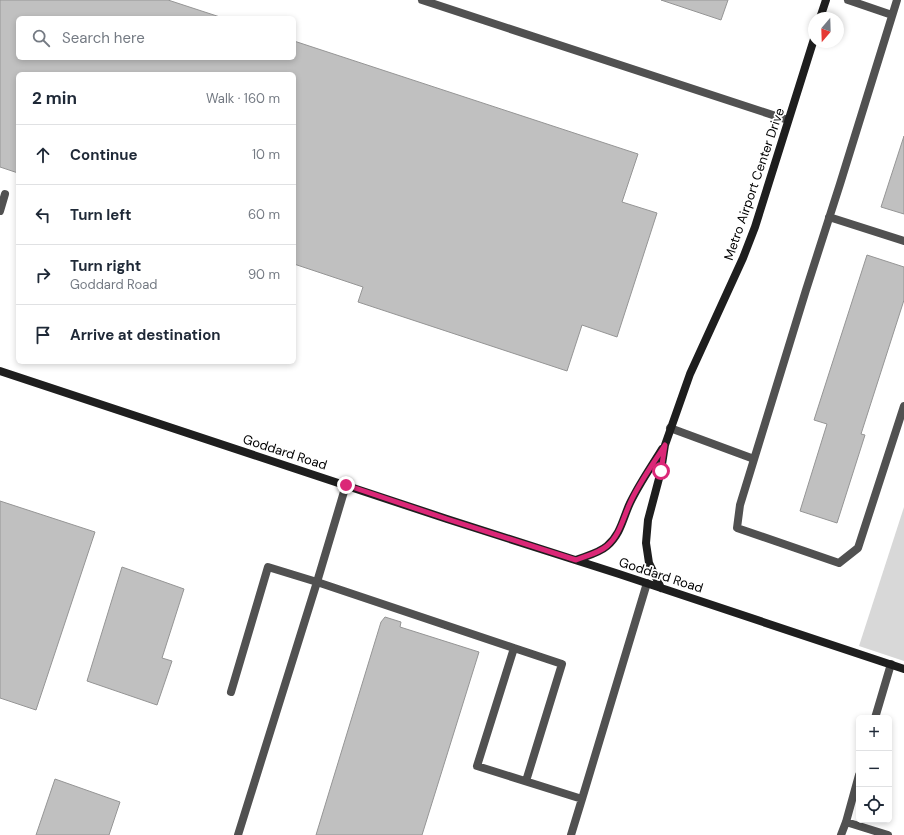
<!DOCTYPE html>
<meta charset="utf-8">
<style>
body{margin:0;font-family:"DM Sans",sans-serif;background:#f2f2f3;color:#1f2937}
.controls{position:absolute;right:12px;bottom:12px;display:grid;overflow:hidden;border-radius:6px;box-shadow:0 2px 6px #0003}
.controls button{width:36px;height:36px;display:grid;place-items:center;padding:0;border:0;border-bottom:1px solid #e0e1e3;background:#fff;color:#1f2937;font:20px sans-serif}
.compass{position:absolute;left:808px;top:12px;width:36px;height:36px;border-radius:50%;background:#fff;box-shadow:0 2px 6px #0003;rotate:199deg}
.stop{position:absolute;width:12px;height:12px;margin:-9px;border:3px solid #db2777;border-radius:50%;background:#fff}
.stop.end{background:#db2777;border-color:#fff;box-shadow:0 1px 4px #0008}
.list{margin:0;padding:0;list-style:none}
h2{display:flex;justify-content:space-between;align-items:center;height:52px;margin:0;padding:0 16px;font-size:17px}
h2 small{font-size:13px;font-weight:400;color:#747a83}
.list li{display:grid;grid-template-columns:26px 1fr auto;gap:12px;align-items:center;box-sizing:border-box;height:60px;padding:0 16px;border-top:1px solid #e0e1e3}
.list b{display:block;font-size:15px;white-space:nowrap}
.list p{margin:0;font-size:13px;white-space:nowrap;color:#747a83}
.list em{font-size:13px;font-style:normal;color:#747a83}
.icon{flex:none;width:22px;height:22px;fill:none;stroke:currentColor;stroke-width:2;stroke-linecap:round;stroke-linejoin:round}
.map{position:relative;flex:none;width:904px;height:835px;overflow:hidden}
.search{position:absolute;background:#fff;box-shadow:0 2px 6px #0003;left:16px;top:16px;width:280px;height:44px;display:flex;align-items:center;gap:10px;box-sizing:border-box;padding:0 14px;border-radius:6px;color:#747a83;font-size:15px}
.panel{position:absolute;background:#fff;box-shadow:0 2px 6px #0003;left:16px;top:72px;width:280px;height:292px;border-radius:6px}
.map>svg:first-child{display:block}
</style>
<div class="map">
<svg width="904" height="835" viewBox="0 0 904 835">
<rect width="100%" height="100%" fill="#fff"/>
<path fill="#d8d8d8" d="M904,507V661L859,646Z"/>
<path fill="#c0c0c0" stroke="#959595" d="M0,0H168L223,18H18V58H294V41L638,154L622,202L657,213L617,337L582,325L567,371L358,302L363,287L294,264V74H18V173L0,167Z
M661,0H728L721,20Z
M904,136V214L881,207Z
M867,255L904,267V300L861,434L865,435L837,523L800,511L827,424L814,420Z
M0,501L95,532L36,710L0,698Z
M122,567L184,589L162,658L172,661L157,705L87,681Z
M385,617L401,622L400,627L479,652L422,835H316L381,622Z
M55,779L120,802L109,835H36Z"/>
<g fill="none" stroke-linecap="round" stroke-linejoin="round">
<path stroke="#515151" stroke-width="8" d="M422,0L788,120
M848,0L892,15
M897,0L840,184L806,290L740,505L737,528L839,563L858,548L904,406
M0,211L5,194
M829,217L904,241
M670,428L754,459
M346,485L317,582L514,648L477,766L582,799L647,583
M514,648L562,664L526,781
M231,692L268,567L317,582L238,835
M875,718L891,664
M846,822L888,835
M571,835L582,799
M841,835L846,822L859,775"/>
<path stroke="#1e1e1e" stroke-width="8" d="M820,18L826,0
M0,371L447,519L619,574L904,669
M576,560C586,556 599,553 607,546C621,534 623,518 630,503C639,484 651,467 662,449
M661,588L649,563L646,543L648,520L661,471L665,445L690,374L743,258L755,227L814,39"/>
</g>
<g fill="none" stroke-linecap="round" stroke-linejoin="round">
<path stroke="#db2777" stroke-width="5" d="M346,485L447,519L576,560C586,556 599,553 607,546C620,535 623,518 630,503C639,483 653,464 665,445L661,471"/>
</g>
<g text-anchor="middle" dominant-baseline="central" stroke-width="3.5" stroke-linejoin="round" paint-order="stroke">
<g font-size="13" fill="#000" stroke="#fff">
<text transform="translate(754 184) rotate(-71)">Metro Airport Center Drive</text>
<text transform="translate(285 452) rotate(18)">Goddard Road</text>
<text transform="translate(661 575) rotate(18)">Goddard Road</text>
</g>
</g>
</svg>
<div class="controls">
<button>+</button>
<button>−</button>
<button><svg class="icon" aria-label="locate" viewBox="0 0 24 24"><circle cx="12" cy="12" r="6"/><path d="M12 2v4M12 18v4M2 12h4M18 12h4"/></svg></button>
</div>
<svg class="compass" viewBox="-18 -18 36 36"><path d="M0-13l5 13h-10z" fill="#e53935"/><path d="M0 13l5-13h-10z" fill="#747a83"/></svg>
<div class="stop" style="left:661px;top:471px"></div>
<div class="stop end" style="left:346px;top:485px"></div>
<div class="search"><svg class="icon" aria-label="search" viewBox="0 0 24 24"><circle cx="10" cy="10" r="6"/><path d="M15 15l6 6"/></svg>Search here</div>
<section class="panel">
<h2>2 min<small>Walk · 160 m</small></h2>
<ul class="list">
<li><svg class="icon" aria-label="ahead" viewBox="0 0 24 24"><path d="M12 20V5M6 11l6-6 6 6"/></svg><div><b>Continue</b></div><em>10 m</em></li>
<li><svg class="icon" aria-label="left" viewBox="0 0 24 24"><path d="M17 20v-9H6M10 6l-5 5 5 5"/></svg><div><b>Turn left</b></div><em>60 m</em></li>
<li><svg class="icon" aria-label="right" viewBox="0 0 24 24"><path d="M7 20v-9h11M14 6l5 5-5 5"/></svg><div><b>Turn right</b><p>Goddard Road</p></div><em>90 m</em></li>
<li><svg class="icon" aria-label="arrive" viewBox="0 0 24 24"><path d="M6 21V4h12l-3 4 3 4H6"/></svg><div><b>Arrive at destination</b></div></li>
</ul>
</section>
</div>
